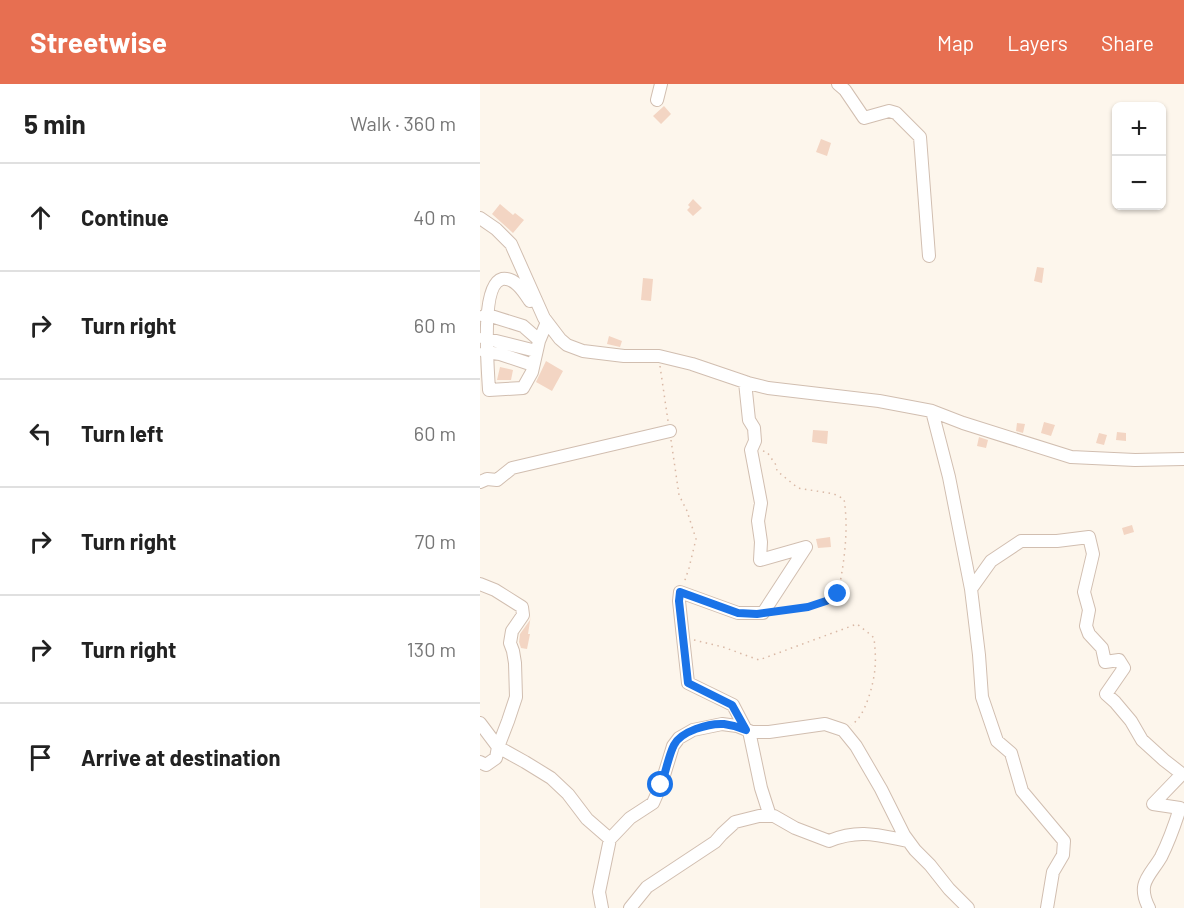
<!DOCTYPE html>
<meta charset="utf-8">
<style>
body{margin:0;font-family:Barlow,sans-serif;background:#f2f2f2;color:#222}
.controls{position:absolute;right:18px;top:18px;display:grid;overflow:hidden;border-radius:9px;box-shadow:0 2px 4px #0004}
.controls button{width:54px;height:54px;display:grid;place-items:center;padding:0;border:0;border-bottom:2px solid #e0e0e0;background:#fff;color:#222;font:30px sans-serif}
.stop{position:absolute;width:18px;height:18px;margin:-14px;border:4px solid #1a73e8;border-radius:50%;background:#fff}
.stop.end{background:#1a73e8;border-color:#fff;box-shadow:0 2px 6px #0008}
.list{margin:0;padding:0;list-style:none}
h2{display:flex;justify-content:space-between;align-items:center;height:78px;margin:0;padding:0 24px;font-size:26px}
h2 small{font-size:20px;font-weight:400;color:#767676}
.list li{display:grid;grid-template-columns:39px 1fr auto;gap:18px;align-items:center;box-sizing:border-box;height:108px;padding:0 24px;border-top:2px solid #e0e0e0}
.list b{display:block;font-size:22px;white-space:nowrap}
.list em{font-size:20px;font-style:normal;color:#767676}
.icon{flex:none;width:33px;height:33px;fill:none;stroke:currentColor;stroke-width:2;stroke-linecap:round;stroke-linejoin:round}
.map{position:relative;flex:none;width:704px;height:824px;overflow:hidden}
header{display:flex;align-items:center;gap:36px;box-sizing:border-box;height:84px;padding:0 30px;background:#e76f51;color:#fff}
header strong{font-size:28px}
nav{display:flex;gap:33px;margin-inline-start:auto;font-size:21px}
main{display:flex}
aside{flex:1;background:#fff}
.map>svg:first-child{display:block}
</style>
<header>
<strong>Streetwise</strong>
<nav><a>Map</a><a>Layers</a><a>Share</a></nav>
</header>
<main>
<aside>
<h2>5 min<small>Walk · 360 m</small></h2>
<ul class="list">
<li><svg class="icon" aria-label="ahead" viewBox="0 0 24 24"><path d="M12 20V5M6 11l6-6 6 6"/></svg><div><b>Continue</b></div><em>40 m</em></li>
<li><svg class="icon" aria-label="right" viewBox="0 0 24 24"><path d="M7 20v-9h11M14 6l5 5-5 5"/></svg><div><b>Turn right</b></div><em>60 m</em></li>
<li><svg class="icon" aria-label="left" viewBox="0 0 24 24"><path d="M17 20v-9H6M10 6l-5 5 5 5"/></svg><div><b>Turn left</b></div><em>60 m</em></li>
<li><svg class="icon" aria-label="right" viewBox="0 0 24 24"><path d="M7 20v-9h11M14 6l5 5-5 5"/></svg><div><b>Turn right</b></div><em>70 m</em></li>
<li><svg class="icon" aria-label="right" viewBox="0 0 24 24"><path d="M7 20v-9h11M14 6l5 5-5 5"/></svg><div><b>Turn right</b></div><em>130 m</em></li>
<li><svg class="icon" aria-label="arrive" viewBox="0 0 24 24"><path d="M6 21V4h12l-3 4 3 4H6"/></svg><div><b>Arrive at destination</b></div></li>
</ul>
</aside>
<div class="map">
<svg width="704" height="824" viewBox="0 0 704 824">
<rect width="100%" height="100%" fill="#fdf6ec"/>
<path fill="#f3d5c3" d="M184,22L191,30L181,40L173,32Z
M341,55L351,59L347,72L336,68Z
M213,115L222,124L213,132L207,126L210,123L208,121Z
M20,120L33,131L35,129L44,136L33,149L12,130Z
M557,183L564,184L562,199L554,197Z
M163,194L173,195L171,217L161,216Z
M129,252L142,257L140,263L127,260Z
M66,277L83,287L72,307L56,298Z
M20,283L33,286L31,296H17Z
M564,338L575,341L571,352L561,349Z
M537,339L545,340L543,349L536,347Z
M333,346L348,347L347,360L332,358Z
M637,348L646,349V357L636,356Z
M619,349L627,351L624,361L616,359Z
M499,353L508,356L506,364L497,362Z
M652,441L654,448L644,451L642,444Z
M350,453L351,463L338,464L336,455Z
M51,531L48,550H50L47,565L41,564L39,558L40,550L50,536Z"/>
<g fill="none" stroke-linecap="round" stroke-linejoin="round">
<defs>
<path id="minor" d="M358,0L365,6L384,34L409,27L416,29L440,53L449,172
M177,16L181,0
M0,134L16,145L31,160L64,234L80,255L87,261L103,267L144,272H179L212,280L268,299L288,304L399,317L452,327L483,339L591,373L655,376L704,375
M50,217C44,208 35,193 22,195C0,201 8,285 9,306L43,304L52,288L59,257L67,238
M4,232H11L43,242L59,256
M4,254L56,267
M5,268L20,270L53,281
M265,298L269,336L274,344L275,357L271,366L281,419L278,437L281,458L280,476L326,463L283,529H258L200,508L199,517L208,599L253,621L266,646
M452,327L469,393L491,505L511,477L541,457H577L609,453L613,470L604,508L609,526L606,542L609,550L622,564L625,578L639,576L644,584L626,610L635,618L651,637L662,656L684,676L702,690L673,720L700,724C695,740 689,757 681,773C670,792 656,799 669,824
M0,398L7,395L17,396L32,384L190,347
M0,500L15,506L42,523L43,531L32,547L30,559L33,567L35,579L36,613L28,637L18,663L45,678L71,694L88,710L107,735L130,755L119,808L122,824
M491,505L499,571L502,613L517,657L531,669L542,707L584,757L583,771L573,788L567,824
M0,639L18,663L16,674L6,681L0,678
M269,647L281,704L290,732
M130,755L150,734L173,719L181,701L193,662L199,654L213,646L242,640L257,642L272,648H289L345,640L363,646L376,662L401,705L424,751L435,766L450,781L469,805L488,824
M150,824L167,803L235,758L242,750L255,738L279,732H294L315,744L349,757C379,745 397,751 428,757"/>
</defs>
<use href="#minor" stroke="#d1beb0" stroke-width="14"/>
<path stroke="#d9b8a5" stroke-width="1.5" stroke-dasharray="1.5 4.5" stroke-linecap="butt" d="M180,282L188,337
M191,356L199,411L207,427L216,455L209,484L204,499
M283,367L287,368L296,381L297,387L318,404L354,410L364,415C369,446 364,479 358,510C338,522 318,524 296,527
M214,556L243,563L279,576L377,540L391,551L394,554C395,564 396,574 395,584C394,599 385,634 371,641"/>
<use href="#minor" stroke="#fff" stroke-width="12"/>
</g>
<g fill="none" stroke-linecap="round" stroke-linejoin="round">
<path stroke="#1a73e8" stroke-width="8" d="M181,701C186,688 188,673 194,661C201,647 229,639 244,640C252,641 259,643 266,646L252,621L208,599L199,517L200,508L258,529L277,530L328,523L346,517L358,510"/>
</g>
</svg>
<div class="controls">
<button>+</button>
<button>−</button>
</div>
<div class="stop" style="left:181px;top:701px"></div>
<div class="stop end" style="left:358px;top:510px"></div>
</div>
</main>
